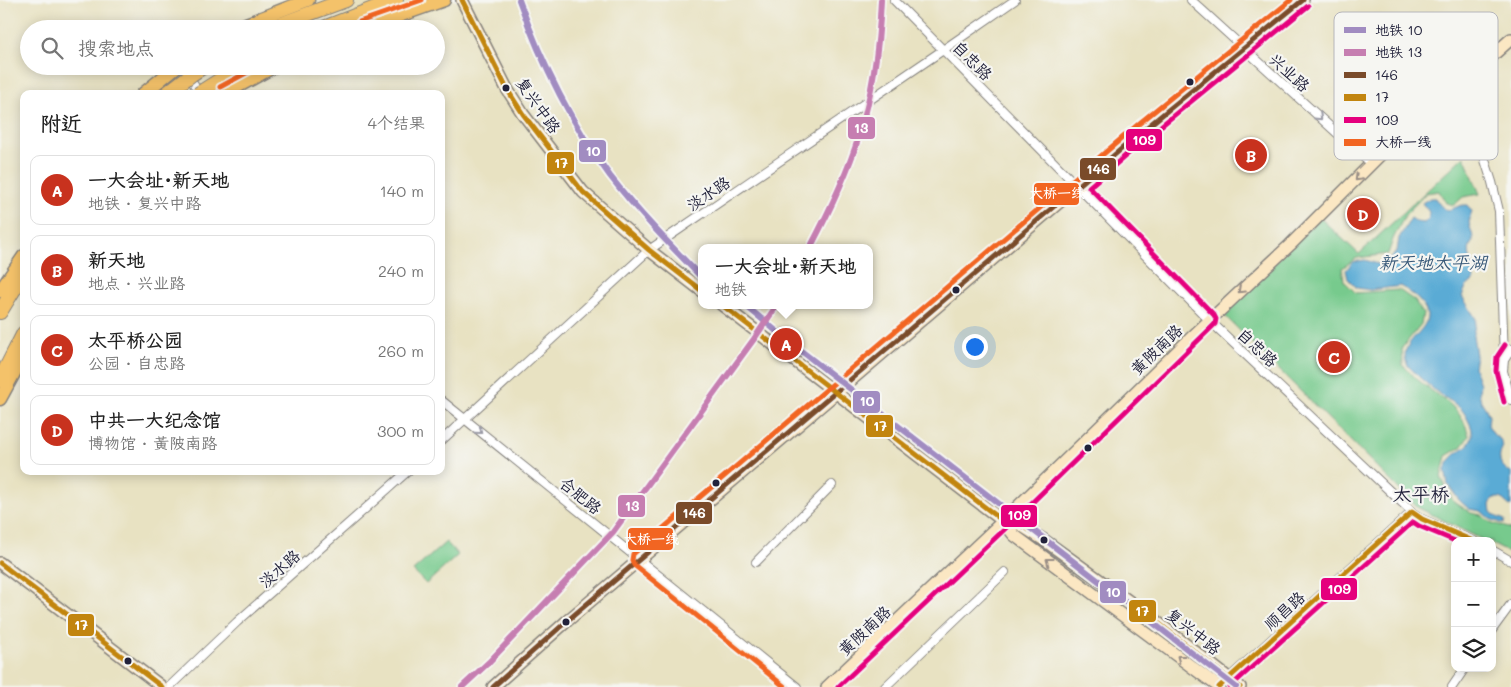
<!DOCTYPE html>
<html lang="zh">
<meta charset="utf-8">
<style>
body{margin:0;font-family:Mali,"LXGW WenKai TC",sans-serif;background:#f2f2f2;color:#222}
.controls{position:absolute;right:15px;bottom:15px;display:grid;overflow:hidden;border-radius:10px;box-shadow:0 2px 12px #0003}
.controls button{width:45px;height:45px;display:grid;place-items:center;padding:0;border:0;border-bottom:1px solid #e0e0e0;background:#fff;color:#222;font:25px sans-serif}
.you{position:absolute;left:974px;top:346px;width:18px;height:18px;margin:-12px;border:4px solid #fff;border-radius:50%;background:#1a73e8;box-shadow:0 0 0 8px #1a73e833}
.badge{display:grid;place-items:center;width:32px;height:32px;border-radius:50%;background:#c8321e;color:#fff;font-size:16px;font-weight:700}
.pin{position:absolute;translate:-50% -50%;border:2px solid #fff;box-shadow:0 1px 5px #0006}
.popup{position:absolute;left:698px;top:244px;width:175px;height:65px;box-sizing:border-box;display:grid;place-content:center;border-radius:10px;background:#fff;filter:drop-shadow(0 1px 4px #0005);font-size:16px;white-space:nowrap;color:#767676}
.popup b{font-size:19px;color:#222}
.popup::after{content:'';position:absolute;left:50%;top:100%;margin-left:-10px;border:10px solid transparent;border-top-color:#fff}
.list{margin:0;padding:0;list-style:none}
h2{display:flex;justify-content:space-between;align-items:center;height:65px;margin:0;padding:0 20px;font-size:21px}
h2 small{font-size:16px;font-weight:400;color:#767676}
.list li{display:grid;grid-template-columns:32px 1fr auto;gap:15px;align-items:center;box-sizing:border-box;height:70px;margin:0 10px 10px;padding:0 10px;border:1px solid #e0e0e0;border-radius:10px}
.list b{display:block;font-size:19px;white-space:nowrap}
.list p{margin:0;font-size:16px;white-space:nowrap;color:#767676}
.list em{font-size:16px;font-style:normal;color:#767676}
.icon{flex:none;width:28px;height:28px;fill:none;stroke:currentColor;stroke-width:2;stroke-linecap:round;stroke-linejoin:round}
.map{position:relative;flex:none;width:1511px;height:687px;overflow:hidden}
.search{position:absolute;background:#fff;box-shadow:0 2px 12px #0003;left:20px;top:20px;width:425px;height:55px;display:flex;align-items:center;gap:12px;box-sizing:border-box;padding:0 18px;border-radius:28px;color:#767676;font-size:19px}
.panel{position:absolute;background:#fff;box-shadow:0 2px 12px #0003;left:20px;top:90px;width:425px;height:385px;border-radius:10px}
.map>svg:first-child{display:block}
</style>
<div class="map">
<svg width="1511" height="687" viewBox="0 0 1511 687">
<rect width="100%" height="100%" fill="#f6f6f2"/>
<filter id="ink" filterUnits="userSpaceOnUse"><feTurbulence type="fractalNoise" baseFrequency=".02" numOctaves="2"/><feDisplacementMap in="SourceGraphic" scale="10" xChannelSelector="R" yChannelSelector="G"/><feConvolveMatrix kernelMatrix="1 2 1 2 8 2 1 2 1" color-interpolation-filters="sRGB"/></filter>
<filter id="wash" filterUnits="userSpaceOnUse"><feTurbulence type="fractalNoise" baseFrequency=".0096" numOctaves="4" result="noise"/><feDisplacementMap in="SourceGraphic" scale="20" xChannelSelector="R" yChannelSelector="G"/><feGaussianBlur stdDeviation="1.12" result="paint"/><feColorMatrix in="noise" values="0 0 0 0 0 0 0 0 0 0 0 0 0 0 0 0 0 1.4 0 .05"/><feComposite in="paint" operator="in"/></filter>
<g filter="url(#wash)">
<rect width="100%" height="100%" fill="#e8e2c2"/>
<path fill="#77ca8d" stroke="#4c7664" d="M1464,156L1480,194L1463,197L1454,205L1446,203L1439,191L1426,193L1405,215L1393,239L1388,254L1357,258L1342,268L1344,281L1356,293L1399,290L1415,301L1423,314L1421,324L1402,348L1403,365C1409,371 1416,379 1423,384C1445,402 1461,406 1469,436L1461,447L1446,456L1441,477L1453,501L1471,513L1481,515L1490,522L1511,529V554L1492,544V541H1485L1417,507L1222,313L1320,218L1359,254Z
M446,542L458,555L426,584L413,571Z"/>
<path fill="#5aabd5" stroke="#3e6688" d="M1430,198H1435C1449,220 1452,204 1467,205L1472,211C1465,228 1473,226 1473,241C1466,250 1470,256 1473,266C1473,270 1473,275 1474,280L1466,287L1462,296L1476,319L1473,335L1476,355L1474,368L1480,384L1479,392L1481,401L1486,409L1489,416L1488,425L1494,435L1500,439L1503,446C1497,460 1499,464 1511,473V507L1501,498H1493L1490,505L1491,512L1497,517L1505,520L1504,524L1490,519L1481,511L1469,509L1459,500L1448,485L1445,470C1447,466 1449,460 1453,457C1461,448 1474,446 1472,431C1472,428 1470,424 1468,420C1462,406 1453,403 1441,395C1433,389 1425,382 1417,375C1414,371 1409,368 1407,364C1393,332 1463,327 1401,286L1370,290L1357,288L1348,279L1346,270L1353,262L1365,260L1378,264L1389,260L1397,251L1399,238L1411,218L1417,222L1424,223L1429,218V212L1422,203Z"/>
</g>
<g filter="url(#ink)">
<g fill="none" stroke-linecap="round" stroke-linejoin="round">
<defs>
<path id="street" d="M894,0L1209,320L1412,512L1422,519L1474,541
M1191,0L1371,164
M183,66L200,94
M1444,96L1470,133L1484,157L1492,182L1499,211L1504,360L1503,371L1511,400
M1504,360L1511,349
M441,400L797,687
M441,441L649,250L943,50L1015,0
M1492,550L1511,561
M756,562L832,485
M1492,630L1511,604
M169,687L237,622L408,471
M885,687L1005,572
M1219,687L1412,512
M1452,687L1465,668"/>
<path id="secondary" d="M462,0L507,89L523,114L583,192L649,250L702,291
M722,305L1003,521L1014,535L1219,687
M1003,521L1019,524L1044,540L1152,618L1240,687
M0,563L162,687
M493,687L567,621L836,393L1146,128L1303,0
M827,687L1003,521L1194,335L1290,245L1411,124L1464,81L1511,39"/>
<path id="primary" d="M238,29L246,24L308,0
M362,29L444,0
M143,94L177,66
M224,94L275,66
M0,291L24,256
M0,399L24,355"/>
<path id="highway" d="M268,29L346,0
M321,29L396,0
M0,312L24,273
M0,380L24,333"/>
</defs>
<use href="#street" stroke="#85827e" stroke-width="10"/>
<use href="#secondary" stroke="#85827e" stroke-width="14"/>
<use href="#primary" stroke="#85827e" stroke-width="15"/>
<use href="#highway" stroke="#85827e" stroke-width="16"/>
<use href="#street" stroke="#fff" stroke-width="8"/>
<use href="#secondary" stroke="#fbe7c3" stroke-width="11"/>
<use href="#primary" stroke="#f4c26a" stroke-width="12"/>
<use href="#highway" stroke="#f4c26a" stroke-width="14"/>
<defs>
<path id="highway-bridge" d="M166,94L192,74L204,66
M198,94L242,66"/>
</defs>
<use href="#highway-bridge" stroke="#85827e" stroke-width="16" stroke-linecap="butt"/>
<use href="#highway-bridge" stroke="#f4c26a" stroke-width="14"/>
<defs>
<path id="bus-1" d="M493,687L567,621L1146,128L1303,0"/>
<path id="bus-2" d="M462,0L507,89L523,114L583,192L649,250L702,291
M722,305L1003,521L1019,524L1044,540L1152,618L1240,687
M0,563L162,687
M1219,687L1412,512L1422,519L1473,541"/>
<path id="bus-3" d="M1504,402L1496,371L1497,357L1505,345
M838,687L1008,526L1215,324L1216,319L1214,315L1089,187L1151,134L1308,6
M1230,687L1413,522L1419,526L1455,541"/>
<path id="bus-4" d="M359,22L422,0
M220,87L259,66
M785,687L634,565L632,560L633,554L1141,122L1291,0"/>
</defs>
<use href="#bus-1" stroke="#f6f6f2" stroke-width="9"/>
<use href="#bus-2" stroke="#f6f6f2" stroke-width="9"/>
<use href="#bus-3" stroke="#f6f6f2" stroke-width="9"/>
<use href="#bus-4" stroke="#f6f6f2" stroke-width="9"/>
<use href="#bus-1" stroke="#7a4b2a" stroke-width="5"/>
<use href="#bus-2" stroke="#c2850f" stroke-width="5"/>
<use href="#bus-3" stroke="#e5007d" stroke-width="5"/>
<use href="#bus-4" stroke="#f26522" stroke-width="5"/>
<defs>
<path id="metro-1" d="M519,0C541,62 571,123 610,176C638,212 670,245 702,278
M745,305L787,340L1236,687"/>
<path id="metro-2" d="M810,248C829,212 847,175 859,136C873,92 879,46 881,0
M462,687L489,662L613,532L754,339L777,305"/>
</defs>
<use href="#metro-1" stroke="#f6f6f2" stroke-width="10"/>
<use href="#metro-2" stroke="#f6f6f2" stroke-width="10"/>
<use href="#metro-1" stroke="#a18cc1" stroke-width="6"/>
<use href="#metro-2" stroke="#c67eb1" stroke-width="6"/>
</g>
<defs><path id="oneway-chevron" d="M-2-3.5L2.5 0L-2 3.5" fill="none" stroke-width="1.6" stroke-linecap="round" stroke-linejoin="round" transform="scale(1.25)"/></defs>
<g stroke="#9c9ca7">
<use href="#oneway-chevron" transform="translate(1319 117) rotate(43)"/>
<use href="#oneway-chevron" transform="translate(479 431) rotate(39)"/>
</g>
<g stroke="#998e86">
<use href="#oneway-chevron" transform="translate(1358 178) rotate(135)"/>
<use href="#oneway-chevron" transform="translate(1241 290) rotate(137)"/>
<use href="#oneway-chevron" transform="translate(1049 561) rotate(-143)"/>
<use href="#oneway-chevron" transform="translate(1180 658) rotate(-143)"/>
</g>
</g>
<g fill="#22223b" stroke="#f6f6f2" stroke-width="2">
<circle cx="1190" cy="82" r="4.5"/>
<circle cx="506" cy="88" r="4.5"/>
<circle cx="956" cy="290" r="4.5"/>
<circle cx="1088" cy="448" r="4.5"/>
<circle cx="716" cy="483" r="4.5"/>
<circle cx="1044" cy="540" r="4.5"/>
<circle cx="566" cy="622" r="4.5"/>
<circle cx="128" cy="661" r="4.5"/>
</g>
<g text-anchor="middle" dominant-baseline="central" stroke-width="4.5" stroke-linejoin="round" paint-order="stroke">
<g font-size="16" fill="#22223b" stroke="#f6f6f2">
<text transform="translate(973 60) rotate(45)">自忠路</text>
<text transform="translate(1290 72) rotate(42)">兴业路</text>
<text transform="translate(539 105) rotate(55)">复兴中路</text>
<text transform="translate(708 193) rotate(-34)">淡水路</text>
<text transform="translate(1258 347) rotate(43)">自忠路</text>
<text transform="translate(1156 349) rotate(-44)">黄陂南路</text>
<text transform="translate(581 495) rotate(39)">合肥路</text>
<text transform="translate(279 568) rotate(-41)">淡水路</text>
<text transform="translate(1284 610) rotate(-42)">顺昌路</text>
<text transform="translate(864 630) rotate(-43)">黄陂南路</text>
<text transform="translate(1194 631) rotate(38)">复兴中路</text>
</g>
<g font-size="18" font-style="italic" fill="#385979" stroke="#f6f6f2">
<text x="1433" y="262">新天地太平湖</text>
</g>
<g font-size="19" fill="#22223b" stroke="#f6f6f2">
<text x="1421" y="493">太平桥</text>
</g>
</g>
<rect x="1334" y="12" width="164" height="148" rx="8" fill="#f6f6f2" stroke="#b6b6bb" stroke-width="1"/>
<rect x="1344" y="27" width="22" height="6" fill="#a18cc1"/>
<rect x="1344" y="49" width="22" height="7" fill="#c67eb1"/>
<rect x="1344" y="72" width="22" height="6" fill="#7a4b2a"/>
<rect x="1344" y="94" width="22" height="7" fill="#c2850f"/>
<rect x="1344" y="117" width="22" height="6" fill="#e5007d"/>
<rect x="1344" y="139" width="22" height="7" fill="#f26522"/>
<g font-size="14" fill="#22223b">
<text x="1375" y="35">地铁 10</text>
<text x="1375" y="57">地铁 13</text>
<text x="1375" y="80">146</text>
<text x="1375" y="102">17</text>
<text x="1375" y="125">109</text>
<text x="1375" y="147">大桥一线</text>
</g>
<g stroke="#f6f6f2" stroke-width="2">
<rect x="847" y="116" width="29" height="24" rx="5" fill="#c67eb1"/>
<rect x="1125" y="128" width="38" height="24" rx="5" fill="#e5007d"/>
<rect x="578" y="139" width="29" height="24" rx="5" fill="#a18cc1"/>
<rect x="546" y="151" width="29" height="24" rx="5" fill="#c2850f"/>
<rect x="1079" y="157" width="38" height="24" rx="5" fill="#7a4b2a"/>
<rect x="1033" y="182" width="47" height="24" rx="5" fill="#f26522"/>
<rect x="852" y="390" width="29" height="24" rx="5" fill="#a18cc1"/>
<rect x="865" y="414" width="29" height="24" rx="5" fill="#c2850f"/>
<rect x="617" y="494" width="29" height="24" rx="5" fill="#c67eb1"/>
<rect x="675" y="501" width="38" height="24" rx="5" fill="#7a4b2a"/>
<rect x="1000" y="504" width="38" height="24" rx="5" fill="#e5007d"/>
<rect x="627" y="527" width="47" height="24" rx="5" fill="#f26522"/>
<rect x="1320" y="577" width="38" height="24" rx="5" fill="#e5007d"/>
<rect x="1099" y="580" width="28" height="24" rx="5" fill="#a18cc1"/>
<rect x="1128" y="599" width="29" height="24" rx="5" fill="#c2850f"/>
<rect x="67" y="613" width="28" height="24" rx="5" fill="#c2850f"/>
</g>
<g font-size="14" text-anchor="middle" font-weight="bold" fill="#fff">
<text x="861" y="133">13</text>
<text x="1144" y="145">109</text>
<text x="593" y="156">10</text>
<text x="561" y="168">17</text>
<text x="1098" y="174">146</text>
<text x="1057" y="198">大桥一线</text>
<text x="867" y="406">10</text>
<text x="880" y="431">17</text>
<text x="632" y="511">13</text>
<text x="694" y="518">146</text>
<text x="1019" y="520">109</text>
<text x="651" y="544">大桥一线</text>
<text x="1339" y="594">109</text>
<text x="1113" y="597">10</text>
<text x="1142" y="616">17</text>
<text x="81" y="630">17</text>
</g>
</svg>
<div class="controls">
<button>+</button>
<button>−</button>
<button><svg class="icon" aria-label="layers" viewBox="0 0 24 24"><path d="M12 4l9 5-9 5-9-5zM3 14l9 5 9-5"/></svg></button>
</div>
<div class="you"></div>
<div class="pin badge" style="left:786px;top:344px">A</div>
<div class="popup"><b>一大会址·新天地</b>地铁</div>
<div class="pin badge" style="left:1251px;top:155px">B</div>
<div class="pin badge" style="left:1334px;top:357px">C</div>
<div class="pin badge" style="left:1363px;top:214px">D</div>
<div class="search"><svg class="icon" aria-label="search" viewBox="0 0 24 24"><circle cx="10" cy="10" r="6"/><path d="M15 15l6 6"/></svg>搜索地点</div>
<section class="panel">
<h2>附近<small>4个结果</small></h2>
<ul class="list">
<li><span class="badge">A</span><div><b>一大会址·新天地</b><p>地铁 · 复兴中路</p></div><em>140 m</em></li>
<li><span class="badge">B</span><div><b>新天地</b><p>地点 · 兴业路</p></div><em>240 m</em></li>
<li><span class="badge">C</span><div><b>太平桥公园</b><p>公园 · 自忠路</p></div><em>260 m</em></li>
<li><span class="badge">D</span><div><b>中共一大纪念馆</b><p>博物馆 · 黄陂南路</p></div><em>300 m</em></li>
</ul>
</section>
</div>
